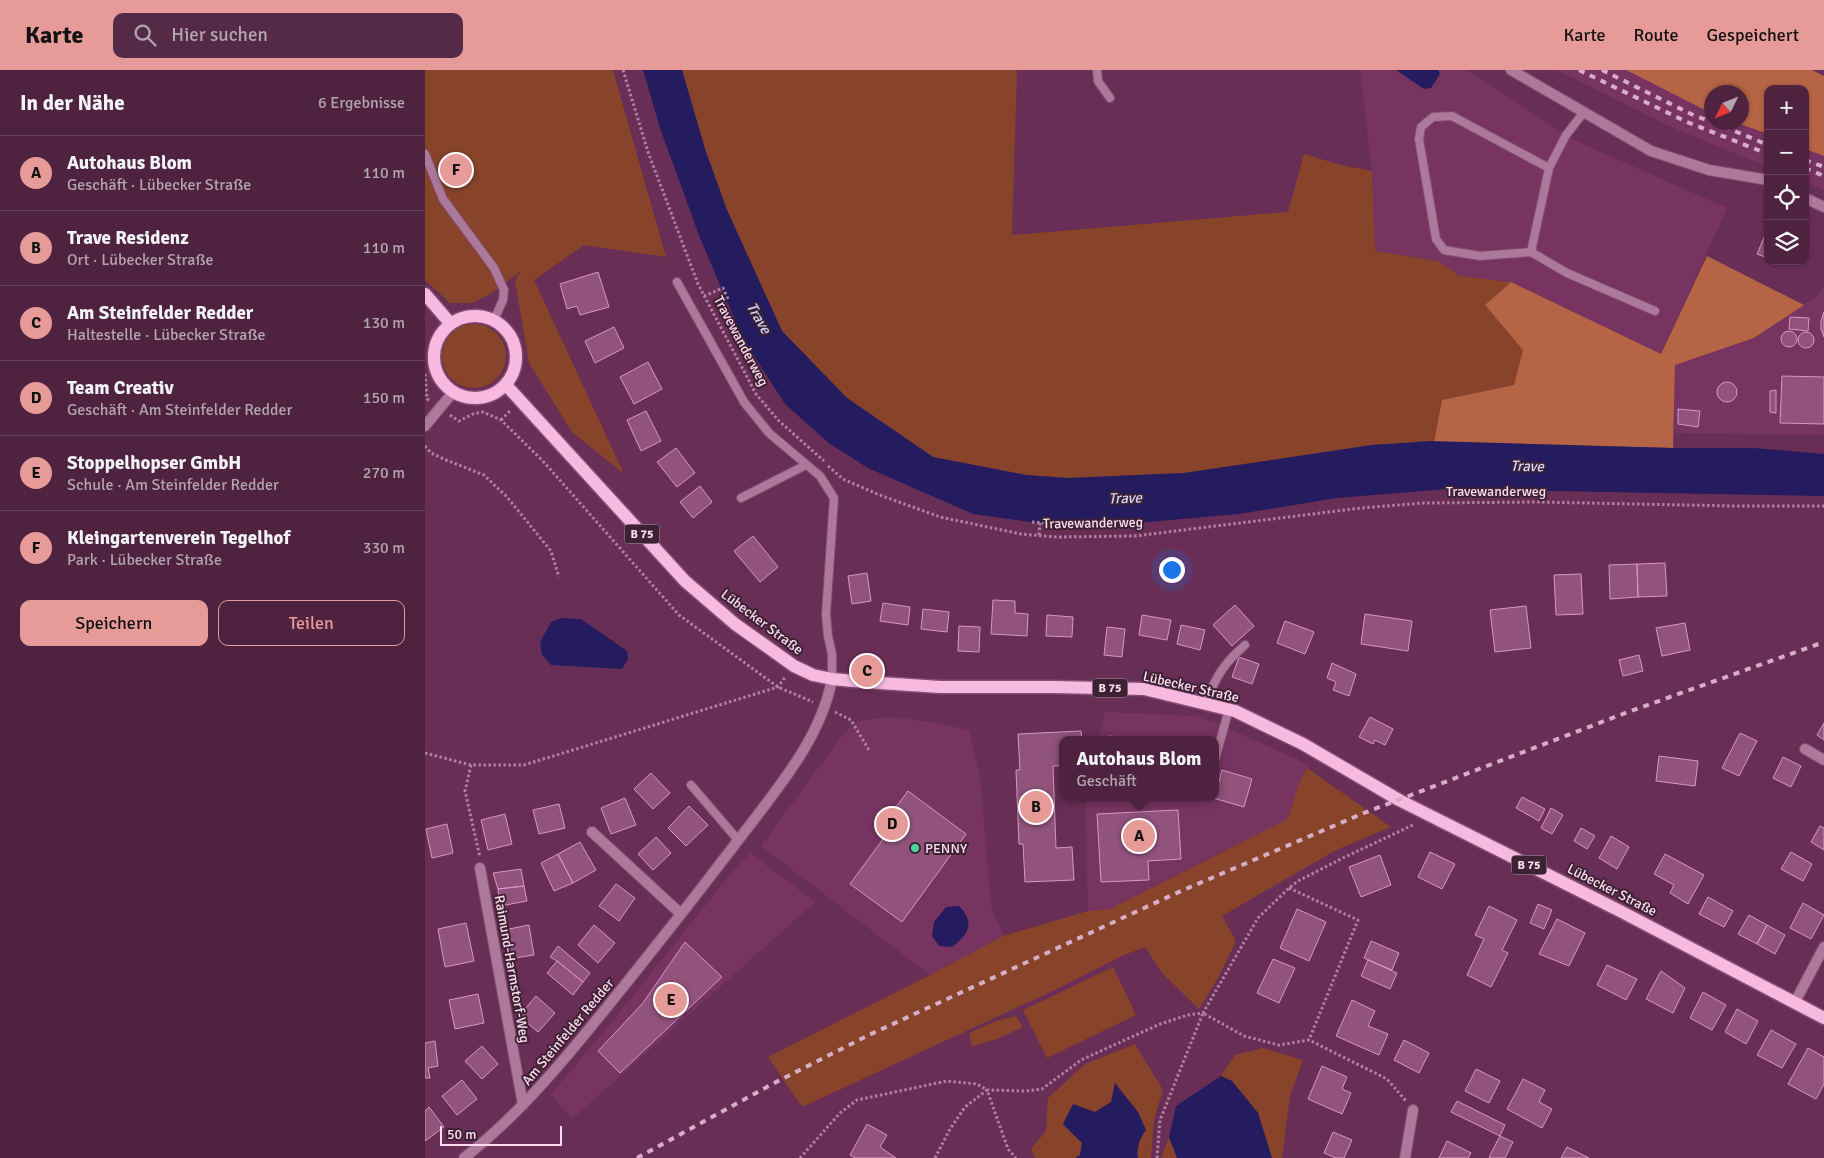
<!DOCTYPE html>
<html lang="de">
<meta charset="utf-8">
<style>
body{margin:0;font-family:Signika,sans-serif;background:#552a47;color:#f1f3f6}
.controls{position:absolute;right:15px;top:15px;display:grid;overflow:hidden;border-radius:10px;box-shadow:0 1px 4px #0004}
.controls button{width:45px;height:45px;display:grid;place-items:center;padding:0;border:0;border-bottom:1px solid #663f59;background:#4f2240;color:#f1f3f6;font:25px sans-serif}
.compass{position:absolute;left:1279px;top:15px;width:45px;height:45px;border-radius:50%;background:#4f2240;box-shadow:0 1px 4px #0004;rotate:227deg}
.scale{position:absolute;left:15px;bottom:12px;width:122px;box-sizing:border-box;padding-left:5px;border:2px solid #ffdaf0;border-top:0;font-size:14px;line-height:18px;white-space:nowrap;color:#ffdaf0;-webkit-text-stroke:4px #3d2234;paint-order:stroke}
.you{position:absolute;left:746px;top:499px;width:18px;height:18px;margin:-12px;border:4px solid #fff;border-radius:50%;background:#1a73e8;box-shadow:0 0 0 8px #1a73e833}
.badge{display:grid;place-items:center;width:32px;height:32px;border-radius:50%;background:#e69b98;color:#111;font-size:16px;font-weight:700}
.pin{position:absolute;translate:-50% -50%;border:2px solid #fff;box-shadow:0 1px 5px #0006}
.popup{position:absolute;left:634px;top:666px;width:160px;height:65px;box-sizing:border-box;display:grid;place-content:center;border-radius:10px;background:#4f2240;filter:drop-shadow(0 1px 4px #0005);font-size:16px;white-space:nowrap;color:#b3a4b1}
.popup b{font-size:19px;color:#f1f3f6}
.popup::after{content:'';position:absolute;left:50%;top:100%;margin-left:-10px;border:10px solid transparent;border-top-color:#4f2240}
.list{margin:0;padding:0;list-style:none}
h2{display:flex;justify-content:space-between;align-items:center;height:65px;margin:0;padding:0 20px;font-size:21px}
h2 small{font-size:16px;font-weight:400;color:#b3a4b1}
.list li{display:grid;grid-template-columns:32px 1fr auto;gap:15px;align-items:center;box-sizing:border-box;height:75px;padding:0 20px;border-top:1px solid #663f59}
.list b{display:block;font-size:19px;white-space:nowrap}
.list p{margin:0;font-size:16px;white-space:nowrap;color:#b3a4b1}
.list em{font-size:16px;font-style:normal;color:#b3a4b1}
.actions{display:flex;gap:10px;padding:15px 20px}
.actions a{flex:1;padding:11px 0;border:1px solid #e69b98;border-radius:10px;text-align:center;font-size:18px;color:#e69b98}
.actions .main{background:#e69b98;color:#111}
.icon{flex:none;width:28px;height:28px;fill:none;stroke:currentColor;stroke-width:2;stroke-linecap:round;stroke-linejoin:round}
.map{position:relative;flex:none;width:1399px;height:1088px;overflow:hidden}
header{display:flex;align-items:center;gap:30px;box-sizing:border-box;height:70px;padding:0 25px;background:#e69b98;color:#111}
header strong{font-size:24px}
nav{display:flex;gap:28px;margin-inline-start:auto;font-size:18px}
.search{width:350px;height:45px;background:#552a47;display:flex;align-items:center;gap:12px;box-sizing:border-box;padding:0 18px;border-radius:10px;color:#b3a4b1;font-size:19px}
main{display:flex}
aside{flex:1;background:#4f2240}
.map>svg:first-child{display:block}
</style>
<header>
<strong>Karte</strong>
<div class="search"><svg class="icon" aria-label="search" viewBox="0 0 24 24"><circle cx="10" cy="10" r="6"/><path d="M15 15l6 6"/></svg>Hier suchen</div>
<nav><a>Karte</a><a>Route</a><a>Gespeichert</a></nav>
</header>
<main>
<aside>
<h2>In der Nähe<small>6 Ergebnisse</small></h2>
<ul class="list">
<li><span class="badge">A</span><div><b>Autohaus Blom</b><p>Geschäft · Lübecker Straße</p></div><em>110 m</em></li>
<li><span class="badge">B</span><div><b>Trave Residenz</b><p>Ort · Lübecker Straße</p></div><em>110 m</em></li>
<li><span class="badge">C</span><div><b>Am Steinfelder Redder</b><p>Haltestelle · Lübecker Straße</p></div><em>130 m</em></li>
<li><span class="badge">D</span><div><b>Team Creativ</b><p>Geschäft · Am Steinfelder Redder</p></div><em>150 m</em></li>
<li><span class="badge">E</span><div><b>Stoppelhopser GmbH</b><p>Schule · Am Steinfelder Redder</p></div><em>270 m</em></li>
<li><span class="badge">F</span><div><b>Kleingartenverein Tegelhof</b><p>Park · Lübecker Straße</p></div><em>330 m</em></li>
</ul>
<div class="actions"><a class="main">Speichern</a><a>Teilen</a></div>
</aside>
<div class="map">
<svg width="1399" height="1088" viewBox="0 0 1399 1088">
<rect width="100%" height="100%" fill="#692e56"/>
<path fill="#773461" d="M935,0H1043L1149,70L1302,138L1236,284L1086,212L1035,206L1013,191L950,181L947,101Z
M1132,0H1201L1286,43V52L1312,53L1343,64V97L1246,57Z
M1380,79L1399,86V120L1380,112Z
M1399,213V365L1249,363L1250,295L1329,268L1395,224Z
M680,642L770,646L796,655L884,695L873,716L863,749L685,839L663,841L660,727H790V670H673Z
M466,647L507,652L544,660L555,704L566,835L578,866L505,905L336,776L419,663L433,651Z
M325,783L390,832L147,1049L126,1024L196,941L304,806Z"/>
<path fill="#87442a" d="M0,0H188L241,187L159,175L109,210L199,404L147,362L104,293L90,211L96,201L67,223L47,233H25L0,210Z
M257,0H592L587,165L863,142L879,84L916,95L947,101L950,181L1013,191L1035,206L1086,212L1060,235L1099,280L1089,315L1017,330L1009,372L947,375L759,403L644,408L601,405L508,387L422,328L357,261L302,140L280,79Z
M17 286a32 32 0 1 1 64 0a32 32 0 1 1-64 0Z
M882,698L966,757L911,780L797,846L811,871L793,908L774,939L737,903L720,877L699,885L630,920L377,1037L343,987L505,905L578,866L663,841L685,839L863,749L873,716Z
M688,897L711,945L622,988L598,940Z
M591,946L598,957L572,969L547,976L544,963L571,951Z
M710,974L738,1020L729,1049L726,1088H713L712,1085L715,1067L690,1014L686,1033L670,1042L638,1055L657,1073L655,1085L650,1088H610L606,1079L621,1061L623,1028L660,994Z
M838,978L878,990L865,1026L857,1088H847L833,1043L807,1011L796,1006L810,985Z
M744,1067L752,1088H736Z"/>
<path fill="#b56445" d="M1201,0H1387L1399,6V86L1380,79V19H1343V64L1312,53L1316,52V22H1286V43Z
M1282,186L1379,235L1329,268L1250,295L1248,378L1009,372L1017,330L1089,315L1098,280L1060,235L1086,212L1236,284Z"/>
<path fill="#241c5f" d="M218,0H257L280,79L302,140L357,261L422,328L508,387L601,405L644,408L759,403L947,375L1006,371L1248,378H1329L1399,384V426L1022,419L912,428L814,444L666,457L620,454L548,444L443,398L405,374L360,334L318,269L275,168L236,61Z
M971,0H1013L1015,4L1006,18L999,19Z
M137,548L156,549L202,581L203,589L197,599L126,595L117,585L115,572L126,552Z
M534,836C551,853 543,865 527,877L514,876L507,866L509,852L521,837Z
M796,1006L807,1011L833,1043L847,1088H752L744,1067L751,1036Z
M690,1013L713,1042L721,1060C715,1068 711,1078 713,1088H650L655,1085L657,1073L638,1054L648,1034L670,1042L686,1032Z"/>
<path fill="#91527b" stroke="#db96c2" d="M1343,158V188L1332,184Z
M173,202L184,237L155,245L152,236L142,239L135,214Z
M1399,242V267L1396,259V251Z
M1365,247L1384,248L1383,261L1364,259Z
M189,257L199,278L170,293L160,271Z
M1356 269a8 8 0 1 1 16 0a8 8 0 1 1-16 0Z
M1373 270a8 8 0 1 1 16 0a8 8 0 1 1-16 0Z
M223,292L237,319L209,334L195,307Z
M1357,306L1399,307V354L1355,353Z
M1292 322a10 10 0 1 1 20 0a10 10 0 1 1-20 0Z
M1351,320V343L1345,342V321Z
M1253,339L1275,341L1273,357L1253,354Z
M221,341L236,371L216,381L202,350Z
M251,378L270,403L252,417L232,392Z
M275,416L287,432L268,448L255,432Z
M328,466L353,497L335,512L309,481Z
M1240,493L1242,526L1213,527L1212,494Z
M1212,494L1213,527L1185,529L1184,495Z
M442,503L446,531L427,534L423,506Z
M1156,504L1158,544L1131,545L1129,505Z
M568,530L590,531V543L603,544L602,566L566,564Z
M458,533L485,537L483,555L455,551Z
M810,535L829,556L807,576L788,555Z
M1101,536L1106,578L1070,582L1065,540Z
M498,539L524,542L522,562L496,559Z
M940,544L987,551L983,581L936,574Z
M622,545L648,547L647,567L621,566Z
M717,545L746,550L742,570L714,565Z
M860,551L889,562L880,584L852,573Z
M1260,553L1265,580L1237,586L1231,558Z
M756,555L780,560L775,580L752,574Z
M534,556L555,557L554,582L533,581Z
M682,557L700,559L697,587L679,585Z
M1214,585L1218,601L1198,606L1194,590Z
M814,587L834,594L827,614L807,607Z
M907,593L931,604L924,626L908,620L911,612L902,608Z
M945,647L968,659L960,675L950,670L948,674L934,667Z
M1399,653V670L1392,665Z
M656,661L657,670H638V696H628L631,778L647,777L649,810L600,812L598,774H594L591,700H595L593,664Z
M1315,663L1332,671L1314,706L1297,698Z
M684,666L706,668V670H684Z
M707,667L736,669V670H706Z
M1234,686L1273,691L1270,716L1231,711Z
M1358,687L1376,696L1366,717L1348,708Z
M797,700L827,709L819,737L788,728L790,727Z
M226,703L245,723L228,739L209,719Z
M483,721L541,764L477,852L425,814L464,761L457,756Z
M1097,727L1120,739L1114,751L1091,738Z
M200,728L211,755L186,764L176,738Z
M134,734L140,758L114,764L108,740Z
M264,736L283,755L261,776L243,758Z
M1126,738L1138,745L1127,764L1116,758Z
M753,740L756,789L723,791L724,810L676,812L672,744Z
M80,744L87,774L63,780L56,750Z
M22,754L28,783L7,788L1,759Z
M1395,756L1399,758V780L1386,772Z
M1156,758L1170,766L1162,779L1149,771Z
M1186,766L1204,777L1192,799L1174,788Z
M231,767L246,783L228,800L213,784Z
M155,772L171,800L148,813L133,784Z
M1005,782L1030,794L1017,819L993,807Z
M1366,782L1387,794L1378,811L1356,799Z
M133,784L148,813L129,821L116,793Z
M1240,784L1279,805L1263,834L1245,823L1249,815L1229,804Z
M955,785L966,815L936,827L924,797Z
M96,799L99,816L73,819L68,803Z
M191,814L210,828L194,851L174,836Z
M99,816L102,831L75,836L73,819Z
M1283,827L1308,841L1299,857L1274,844Z
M1378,833L1399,845L1386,869L1365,858Z
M1113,834L1127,840L1119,859L1105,853Z
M1064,836L1092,850L1077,880L1083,883L1066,917L1042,905L1059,869L1050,865Z
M872,839L901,852L884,891L855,878Z
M1324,845L1342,855L1332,874L1313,864Z
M1132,849L1160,863L1144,896L1114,884Z
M41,853L49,891L20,897L13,859Z
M104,855L109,885L84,889L79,860Z
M169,855L190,873L173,893L153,875Z
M1342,855L1360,865L1350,884L1332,874Z
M946,871L974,883L967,900L939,888Z
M260,872L297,907L195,1003L173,981L218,933Z
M133,876L165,903L158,912L132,891L125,887Z
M848,889L870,898L854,933L832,923Z
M943,890L972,903L965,919L936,906Z
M132,891L158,912L148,925L122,903Z
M1182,895L1212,909L1201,930L1172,915Z
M1236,901L1260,918L1248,943L1221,929Z
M1278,922L1301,935L1287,960L1265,948Z
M53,924L59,953L30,959L24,930Z
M111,926L130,943L113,962L94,946Z
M927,930L950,941L943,956L963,964L954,985L911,966Z
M1312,939L1333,951L1321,974L1300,962Z
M1346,960L1371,974L1357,998L1332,985Z
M979,970L1004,983L994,1003L969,990Z
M10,971L13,996L3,998L5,1008H0V973Z
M57,976L73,994L57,1009L40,991Z
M1383,978L1399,987V1014L1391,1029L1363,1014Z
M897,996L922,1007L917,1019L926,1023L917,1044L883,1029Z
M1051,999L1075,1011L1064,1033L1040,1021Z
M1098,1009L1120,1020L1114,1032L1127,1039L1117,1058L1082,1039Z
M37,1010L52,1029L32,1045L17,1026Z
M1032,1031L1080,1055L1075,1066L1026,1042Z
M4,1037L19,1057L0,1071V1041Z
M442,1054L462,1065L455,1077L471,1088H430L425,1085Z
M908,1062L927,1070L919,1088H911L899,1083Z
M1075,1066L1088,1072L1080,1088H1066L1064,1087Z
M1022,1071L1046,1083L1043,1088H1014Z
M1142,1077L1164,1088H1136Z"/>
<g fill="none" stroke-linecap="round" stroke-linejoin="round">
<defs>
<path id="service" d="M672,0L673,11L685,28
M0,84L18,129L69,198L79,220L78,230L69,250
M1124,98L1027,46L1008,47L996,57L994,69L1011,169L1019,180L1055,186L1106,182L1142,203L1230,241
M1106,182L1124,98L1141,65L1159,42
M252,212L319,332L344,363L395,406L409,428L401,544L403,566L407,584V609
M316,428L381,395
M780,634C791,607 798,594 820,575
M790,690L804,639
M266,715L313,770"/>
<path id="minor" d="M1086,0L1226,81L1284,100L1343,110
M1380,128L1399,137
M0,356L28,322
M1380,679L1399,690
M167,762L256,844
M55,798L98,1035
M1370,932L1399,877
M39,1088C85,1052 123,1009 160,964C198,918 234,872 271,825C291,799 311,773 331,747C363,705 397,662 407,609
M980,1088L988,1040"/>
<path id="primary" d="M0,224L25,253
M9 287a41 41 0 1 1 82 0a41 41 0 1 1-82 0Z
M81,315L260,511L310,554L369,596L388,605L407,609L440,612L515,617H630L719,619L810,641L878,674L974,730L1197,842L1399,948"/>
</defs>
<use href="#service" stroke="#844d72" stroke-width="10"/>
<use href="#minor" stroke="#844d72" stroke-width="12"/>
<use href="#primary" stroke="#844d72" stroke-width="15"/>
<path stroke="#b181a0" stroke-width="3" stroke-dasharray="2.5 2.5" stroke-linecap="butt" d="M198,0L223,82L273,214L331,324L353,350L399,391
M279,226L298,218L304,231
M0,304L2,329L6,331
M25,345L34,351L48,344L58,342L76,350L117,390L254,545L353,617L388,632
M76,350L86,340
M0,376L6,383L21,390L59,405L82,427L126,481L134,507
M403,396L418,409L452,424L515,447L596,464L631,467L710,466L936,438L999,433L1112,432L1308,436H1399
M607,452L622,453
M614,465L615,452
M410,642L426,650L444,680
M0,683L46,695H99L353,617L361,606
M46,695L40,721L55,787
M864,818L933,850L884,970
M375,1088L415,1043L432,1030L522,1011L552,1014L562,1020L601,1021L617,1019L656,990L735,954L763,945L778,943L833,848L864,818L873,811L918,788L990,754
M510,1088L525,1059L540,1037L562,1020L583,1079L591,1088
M732,1088L735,1050L778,943L819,966L854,975L884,970L962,1009L981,1031"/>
<use href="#service" stroke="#ad799a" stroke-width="8"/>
<use href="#minor" stroke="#ad799a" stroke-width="10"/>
<use href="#primary" stroke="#f8b9e0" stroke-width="12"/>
<path stroke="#d8adc8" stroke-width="4" stroke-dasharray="6 6" stroke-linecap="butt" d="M1154,0L1262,52L1343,84
M1177,0L1266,44L1286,52
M1288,52L1343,75
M1380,90L1399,97
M1380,98L1399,106
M212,1088L353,1011L444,965L756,821L939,743L1203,642L1399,572"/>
</g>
<circle fill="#4dd39a" stroke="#3d2234" stroke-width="2" cx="490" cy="778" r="5"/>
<g text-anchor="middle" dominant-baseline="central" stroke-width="4" stroke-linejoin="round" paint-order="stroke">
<g fill="#3d2234" stroke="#c5a3b8" stroke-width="1">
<rect x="199.5" y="454.5" width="35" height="19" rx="4"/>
<rect x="667.5" y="608.5" width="35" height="19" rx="4"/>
<rect x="1086.5" y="785.5" width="35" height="19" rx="4"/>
</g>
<g font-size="12" font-weight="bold" fill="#ffdaf0">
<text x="217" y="464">B 75</text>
<text x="685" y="618">B 75</text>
<text x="1104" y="795">B 75</text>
</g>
<g font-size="14" fill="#ffdaf0" stroke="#3d2234">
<text transform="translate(316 271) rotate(62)">Travewanderweg</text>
<text x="1071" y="421">Travewanderweg</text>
<text transform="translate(668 453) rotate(-1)">Travewanderweg</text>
<text transform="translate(337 552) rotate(37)">Lübecker Straße</text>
<text transform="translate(766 617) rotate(13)">Lübecker Straße</text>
<text transform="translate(1187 820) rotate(27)">Lübecker Straße</text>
<text transform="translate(87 899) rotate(80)">Raimund-Harmstorf-Weg</text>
<text transform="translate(143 962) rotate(-50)">Am Steinfelder Redder</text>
</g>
<g font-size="14" fill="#ffdaf0" stroke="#3d2234" text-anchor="start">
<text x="500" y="778">PENNY</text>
</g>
<g font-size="15" font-style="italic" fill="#d0d4fd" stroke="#3d2234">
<text transform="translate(334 248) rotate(60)">Trave</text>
<text transform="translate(1102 396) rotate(1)">Trave</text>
<text transform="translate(700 428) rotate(-2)">Trave</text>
</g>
</g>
</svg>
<div class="controls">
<button>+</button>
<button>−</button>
<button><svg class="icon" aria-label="locate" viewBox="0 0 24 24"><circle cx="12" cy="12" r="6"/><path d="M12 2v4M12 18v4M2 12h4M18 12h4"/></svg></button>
<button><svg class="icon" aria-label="layers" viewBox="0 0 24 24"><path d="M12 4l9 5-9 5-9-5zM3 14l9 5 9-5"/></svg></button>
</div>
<svg class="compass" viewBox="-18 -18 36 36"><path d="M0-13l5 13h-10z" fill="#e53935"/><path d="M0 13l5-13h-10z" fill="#b3a4b1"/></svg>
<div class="scale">50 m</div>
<div class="you"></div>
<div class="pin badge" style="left:714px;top:766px">A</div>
<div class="popup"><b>Autohaus Blom</b>Geschäft</div>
<div class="pin badge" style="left:611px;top:737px">B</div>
<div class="pin badge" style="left:442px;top:601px">C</div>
<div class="pin badge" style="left:467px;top:754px">D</div>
<div class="pin badge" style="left:246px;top:930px">E</div>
<div class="pin badge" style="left:31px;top:100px">F</div>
</div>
</main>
